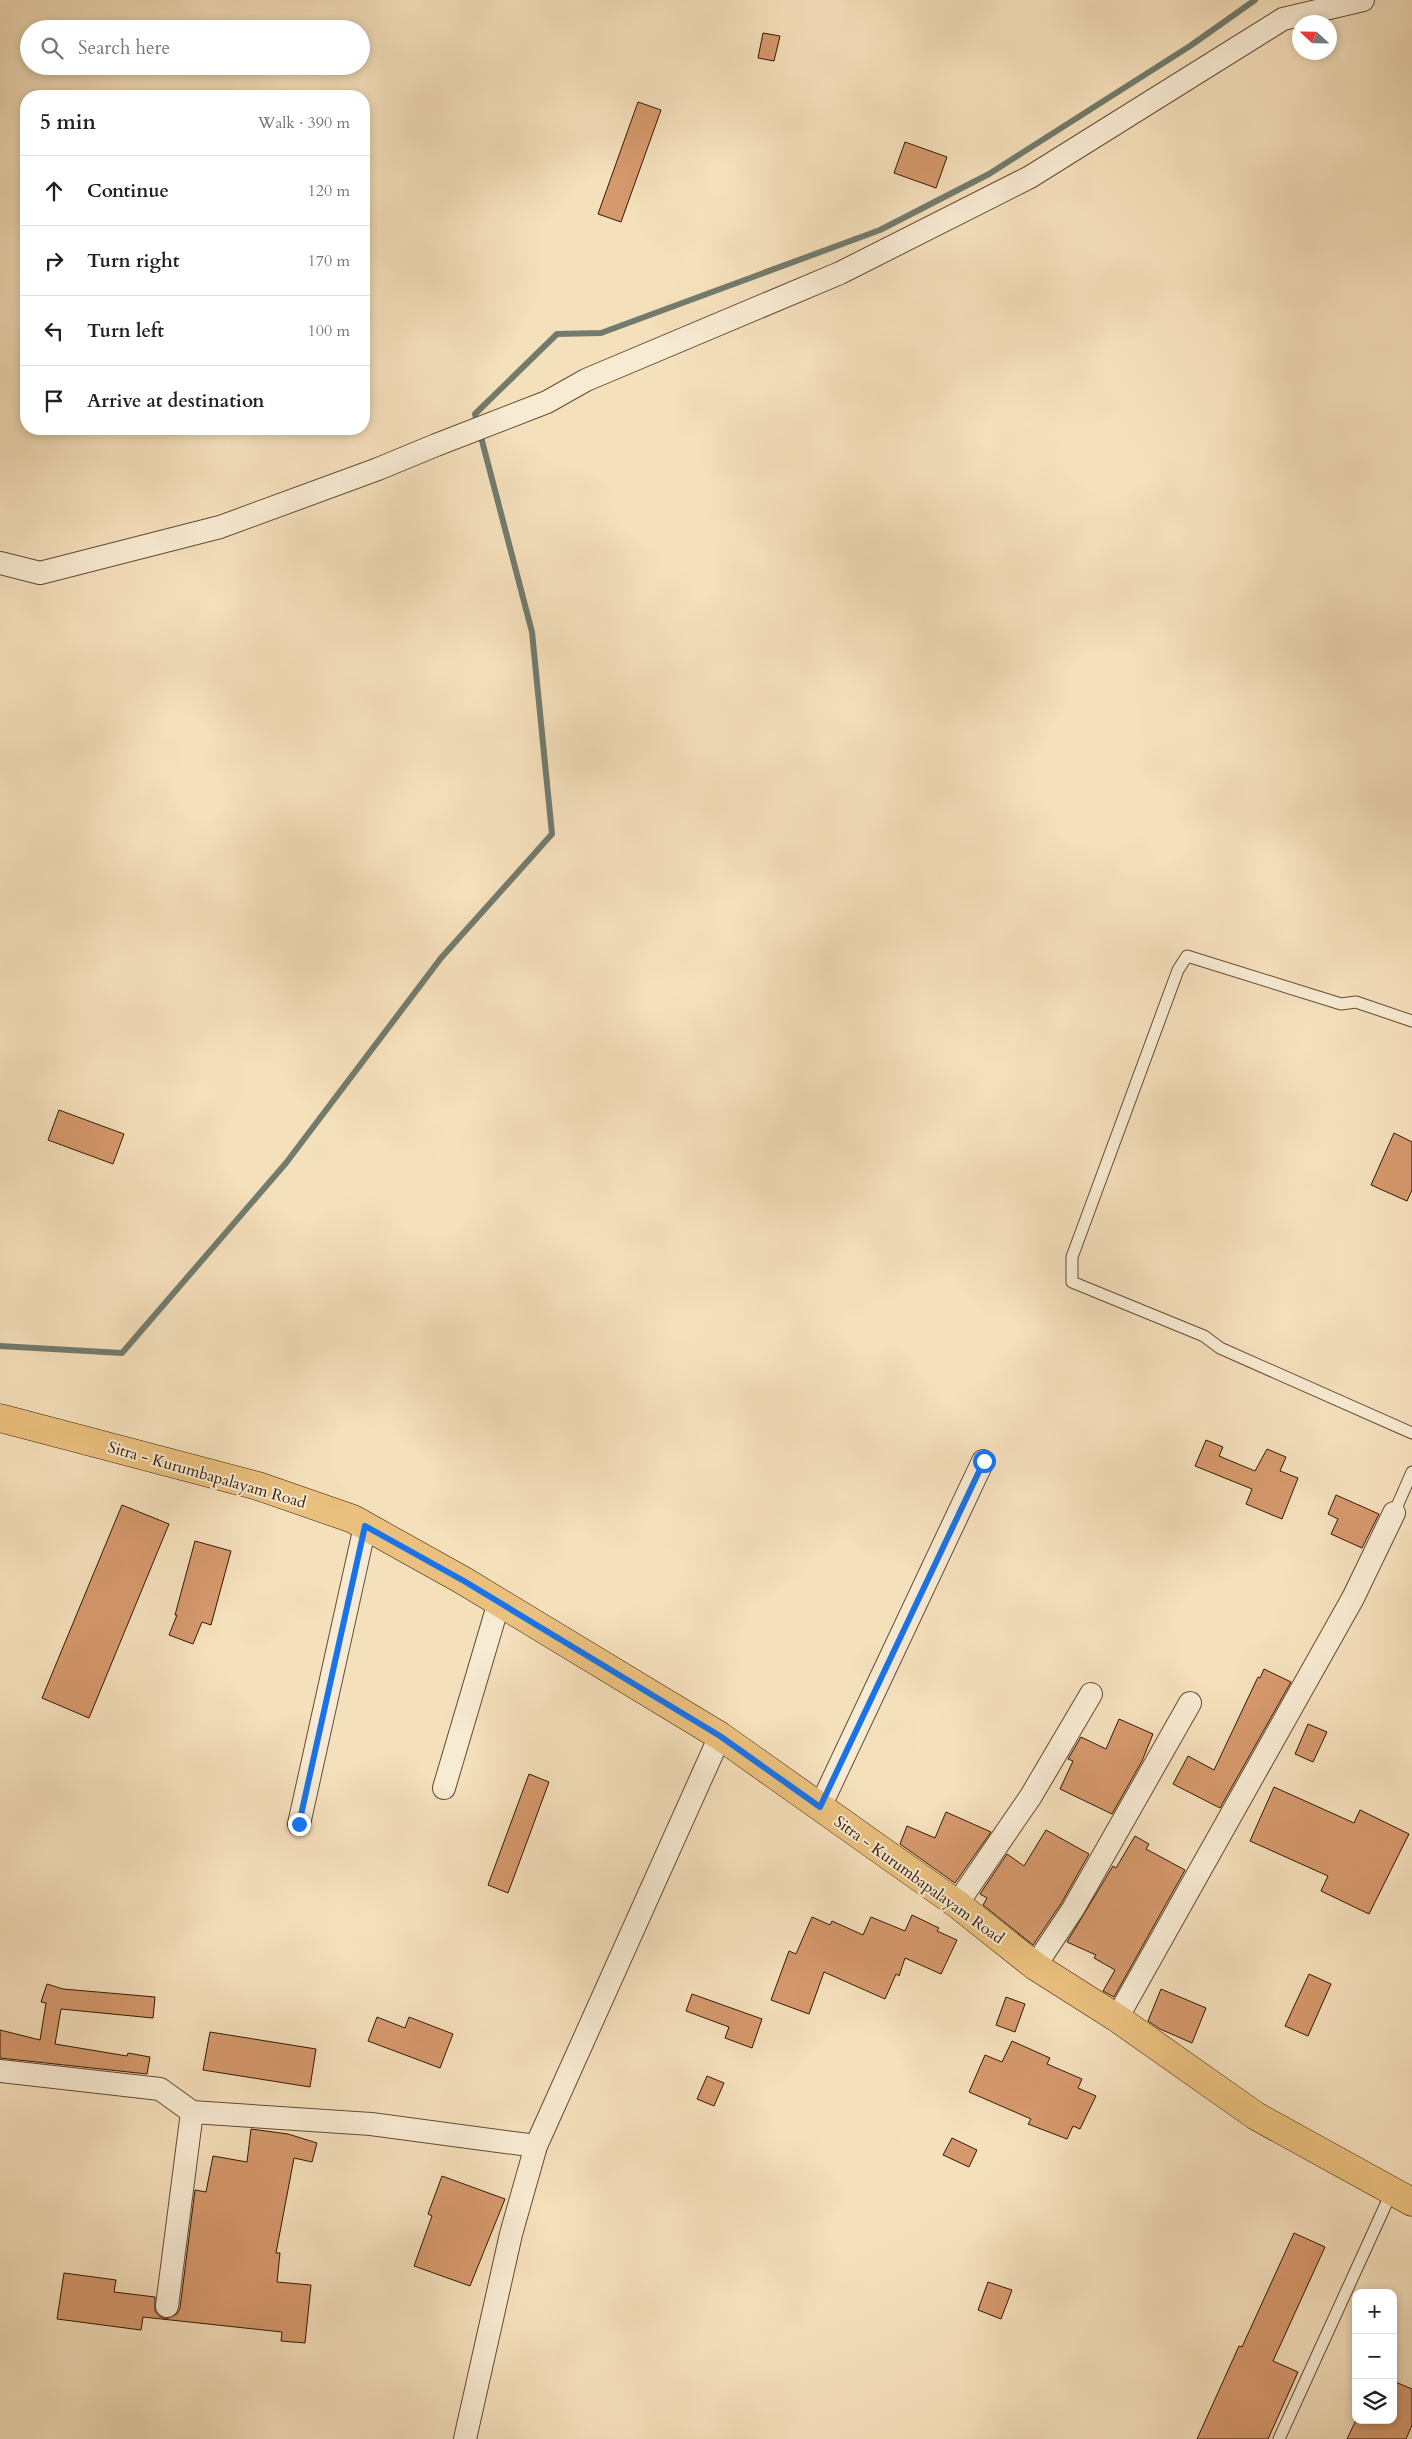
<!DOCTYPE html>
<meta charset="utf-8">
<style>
body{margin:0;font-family:Cardo,serif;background:#f6f6f6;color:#202124}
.controls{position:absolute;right:15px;bottom:15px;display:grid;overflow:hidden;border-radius:10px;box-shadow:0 2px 8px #0003}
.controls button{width:45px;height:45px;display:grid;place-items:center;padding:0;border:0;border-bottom:1px solid #e0e0e0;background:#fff;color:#202124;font:25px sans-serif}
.compass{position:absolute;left:1292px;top:15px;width:45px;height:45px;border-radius:50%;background:#fff;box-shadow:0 2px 8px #0003;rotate:292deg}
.stop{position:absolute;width:15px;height:15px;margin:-11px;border:4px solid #1a73e8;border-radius:50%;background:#fff}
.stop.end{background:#1a73e8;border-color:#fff;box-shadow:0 1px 5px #0008}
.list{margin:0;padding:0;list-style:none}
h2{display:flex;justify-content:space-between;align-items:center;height:65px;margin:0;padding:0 20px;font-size:21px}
h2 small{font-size:16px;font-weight:400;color:#757577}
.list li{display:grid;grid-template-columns:32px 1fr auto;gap:15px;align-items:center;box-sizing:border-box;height:70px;padding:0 20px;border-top:1px solid #e0e0e0}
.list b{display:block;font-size:19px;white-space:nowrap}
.list em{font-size:16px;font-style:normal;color:#757577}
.icon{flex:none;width:28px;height:28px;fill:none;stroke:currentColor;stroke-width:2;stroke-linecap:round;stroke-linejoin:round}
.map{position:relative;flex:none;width:1412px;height:2439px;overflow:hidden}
.search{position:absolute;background:#fff;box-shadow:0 2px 8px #0003;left:20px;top:20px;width:350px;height:55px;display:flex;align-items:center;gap:12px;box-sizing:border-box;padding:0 18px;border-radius:28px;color:#757577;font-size:19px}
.panel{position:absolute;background:#fff;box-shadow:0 2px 8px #0003;left:20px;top:90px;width:350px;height:345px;border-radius:20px}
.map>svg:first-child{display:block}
</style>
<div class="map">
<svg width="1412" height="2439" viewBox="0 0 1412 2439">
<rect width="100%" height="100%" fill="#f5e0bc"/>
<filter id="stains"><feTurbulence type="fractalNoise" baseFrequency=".004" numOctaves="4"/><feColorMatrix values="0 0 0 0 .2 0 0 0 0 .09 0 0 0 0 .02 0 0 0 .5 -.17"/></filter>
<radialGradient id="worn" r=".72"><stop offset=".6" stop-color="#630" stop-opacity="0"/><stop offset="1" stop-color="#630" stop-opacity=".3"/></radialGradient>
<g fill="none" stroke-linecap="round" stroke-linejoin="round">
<path stroke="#727b6d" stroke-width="6" d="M0,1346L122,1353L286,1163L441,958L552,834L532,632L475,414L557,334L601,333L880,230L989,174L1190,46L1255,0"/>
</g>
<path fill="#d6996d" stroke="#331804" d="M763,33L780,36L774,61L758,58Z
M638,102L661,110L621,222L598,214Z
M905,142L947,157L936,188L894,173Z
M59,1110L124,1134L113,1164L48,1140Z
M1394,1133L1412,1142V1190L1407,1201L1371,1185Z
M1206,1440L1223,1447L1219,1456L1255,1471L1267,1449L1286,1457L1280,1471L1298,1478L1282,1519L1246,1504L1252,1489L1195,1466Z
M1336,1495L1379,1514L1362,1548L1331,1534L1338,1519L1328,1514Z
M122,1505L169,1524L89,1718L42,1698Z
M195,1541L231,1551L211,1625L202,1622L193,1644L169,1635L177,1615H175Z
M1264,1669L1291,1682L1220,1808L1173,1784L1188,1756L1214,1770L1258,1677L1260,1678Z
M1119,1719L1153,1734L1142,1761L1112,1814L1060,1789L1073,1761L1068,1759L1081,1737L1106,1749Z
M1308,1724L1327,1732L1313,1762L1295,1754Z
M529,1774L549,1782L508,1893L488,1885Z
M1274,1787L1354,1823L1360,1810L1409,1834L1369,1914L1321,1891L1328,1876L1250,1841Z
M946,1812L991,1832L955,1883L900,1844L907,1826L935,1838Z
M1046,1830L1089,1854L1062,1902L1033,1945L983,1905L987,1898L980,1894L1007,1854L1024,1866Z
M1135,1836L1149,1844L1146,1849L1185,1870L1114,1997L1103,1991L1115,1970L1094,1958L1096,1955L1067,1942L1113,1866L1116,1868Z
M912,1915L939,1928L937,1931L957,1940L941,1974L905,1958L899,1976L896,1974L885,1999L824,1972L809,2014L771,2000L789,1951L796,1954L812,1917L830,1925L832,1921L863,1935L871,1917L905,1931Z
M1309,1974L1331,1984L1308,2036L1285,2026Z
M47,1984L63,1989L155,1997L153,2018L61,2009L55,2044L127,2056L128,2053L150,2057L147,2074L0,2058V2030L40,2040L46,2003L41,2002Z
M1161,1989L1206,2008L1192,2043L1160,2029L1148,2021Z
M692,1994L762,2019L752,2048L725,2038L729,2027L686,2011Z
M1006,1997L1025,2004L1015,2032L996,2025Z
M377,2017L405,2028L409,2017L453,2034L440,2068L368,2041Z
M210,2032L316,2049L310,2087L203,2070Z
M1012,2041L1050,2058L1047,2064L1082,2079L1078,2088L1096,2096L1080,2129L1073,2126L1067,2139L1028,2124L1031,2119L969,2092L985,2055L1002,2062Z
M707,2076L724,2083L714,2106L697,2099Z
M251,2129L288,2134L317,2143L312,2162L294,2158L276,2253H280L277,2282L311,2285L305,2343L281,2341L282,2332L143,2317L141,2330L57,2319L64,2273L116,2280L114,2292L155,2297V2311L159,2316L166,2319L177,2314L180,2308L195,2190L206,2192L213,2156L247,2162Z
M952,2138L977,2150L969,2167L943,2155Z
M442,2176L505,2199L470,2286L414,2266L432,2216L428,2214Z
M1294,2233L1325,2247L1273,2361L1298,2372L1268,2439H1197L1239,2346L1242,2347Z
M988,2282L1012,2290L1001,2319L978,2310Z
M1393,2381L1412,2389V2425L1406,2439H1347L1356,2420H1393Z"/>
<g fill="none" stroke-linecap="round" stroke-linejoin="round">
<defs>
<path id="lane" d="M1412,1021L1356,1002L1341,1004L1187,956L1178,970L1072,1257V1282L1204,1336L1220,1348L1412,1433
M1394,1513L1412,1472
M1279,2439L1392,2191"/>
<path id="street" d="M0,563L40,573L220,527L378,469L436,445L547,402L586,380L840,273L1030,177L1283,19L1363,0
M444,1788L499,1602
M820,1807L983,1461
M299,1824L365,1526
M957,1904L1031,1796L1091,1694
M1035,1966L1073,1909L1190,1703
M1117,2018L1353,1598L1394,1513
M0,2071L160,2089L192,2112L371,2124L536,2146
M167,2306L192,2112
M465,2439L511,2234L536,2146L720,1736"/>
<path id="primary" d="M0,1418L258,1486L353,1519L464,1581L720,1736L957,1904L1035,1966L1117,2018L1256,2116L1412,2202"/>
</defs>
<use href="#lane" stroke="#644a32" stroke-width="13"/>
<use href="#street" stroke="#644a32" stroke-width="24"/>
<use href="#primary" stroke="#331804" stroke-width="29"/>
<use href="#lane" stroke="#f8ebd3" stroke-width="11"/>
<use href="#street" stroke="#f8ebd3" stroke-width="22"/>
<use href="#primary" stroke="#eac07e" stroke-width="28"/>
</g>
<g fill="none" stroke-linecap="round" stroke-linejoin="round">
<path stroke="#1a73e8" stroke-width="6" d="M299,1824L365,1526L464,1581L720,1736L820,1807L984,1461"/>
</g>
<g text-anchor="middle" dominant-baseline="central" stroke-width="4" stroke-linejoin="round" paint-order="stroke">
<g font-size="16" fill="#331804" stroke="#f8ebd3">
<text transform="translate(207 1475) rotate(16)">Sitra - Kurumbapalayam Road</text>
<text transform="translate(919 1880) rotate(36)">Sitra - Kurumbapalayam Road</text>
</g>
</g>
<rect width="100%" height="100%" filter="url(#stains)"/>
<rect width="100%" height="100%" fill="url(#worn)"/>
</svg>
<div class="controls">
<button>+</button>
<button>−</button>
<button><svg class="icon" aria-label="layers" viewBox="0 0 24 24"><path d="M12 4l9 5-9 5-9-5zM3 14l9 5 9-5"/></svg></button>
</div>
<svg class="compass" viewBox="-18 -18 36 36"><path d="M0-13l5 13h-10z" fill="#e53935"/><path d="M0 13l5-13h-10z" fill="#757577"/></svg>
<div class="stop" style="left:984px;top:1461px"></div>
<div class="stop end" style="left:299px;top:1824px"></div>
<div class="search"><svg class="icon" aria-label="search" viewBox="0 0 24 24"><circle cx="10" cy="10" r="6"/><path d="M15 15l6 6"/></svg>Search here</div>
<section class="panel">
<h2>5 min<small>Walk · 390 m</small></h2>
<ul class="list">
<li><svg class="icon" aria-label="ahead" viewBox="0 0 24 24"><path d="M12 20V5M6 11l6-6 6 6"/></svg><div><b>Continue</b></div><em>120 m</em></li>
<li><svg class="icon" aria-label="right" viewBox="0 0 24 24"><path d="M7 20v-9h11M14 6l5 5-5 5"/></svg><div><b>Turn right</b></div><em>170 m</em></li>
<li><svg class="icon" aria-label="left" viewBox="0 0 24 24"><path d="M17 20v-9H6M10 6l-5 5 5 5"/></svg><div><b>Turn left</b></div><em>100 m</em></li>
<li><svg class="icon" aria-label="arrive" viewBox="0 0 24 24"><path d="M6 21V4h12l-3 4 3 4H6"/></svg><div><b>Arrive at destination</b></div></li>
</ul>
</section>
</div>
